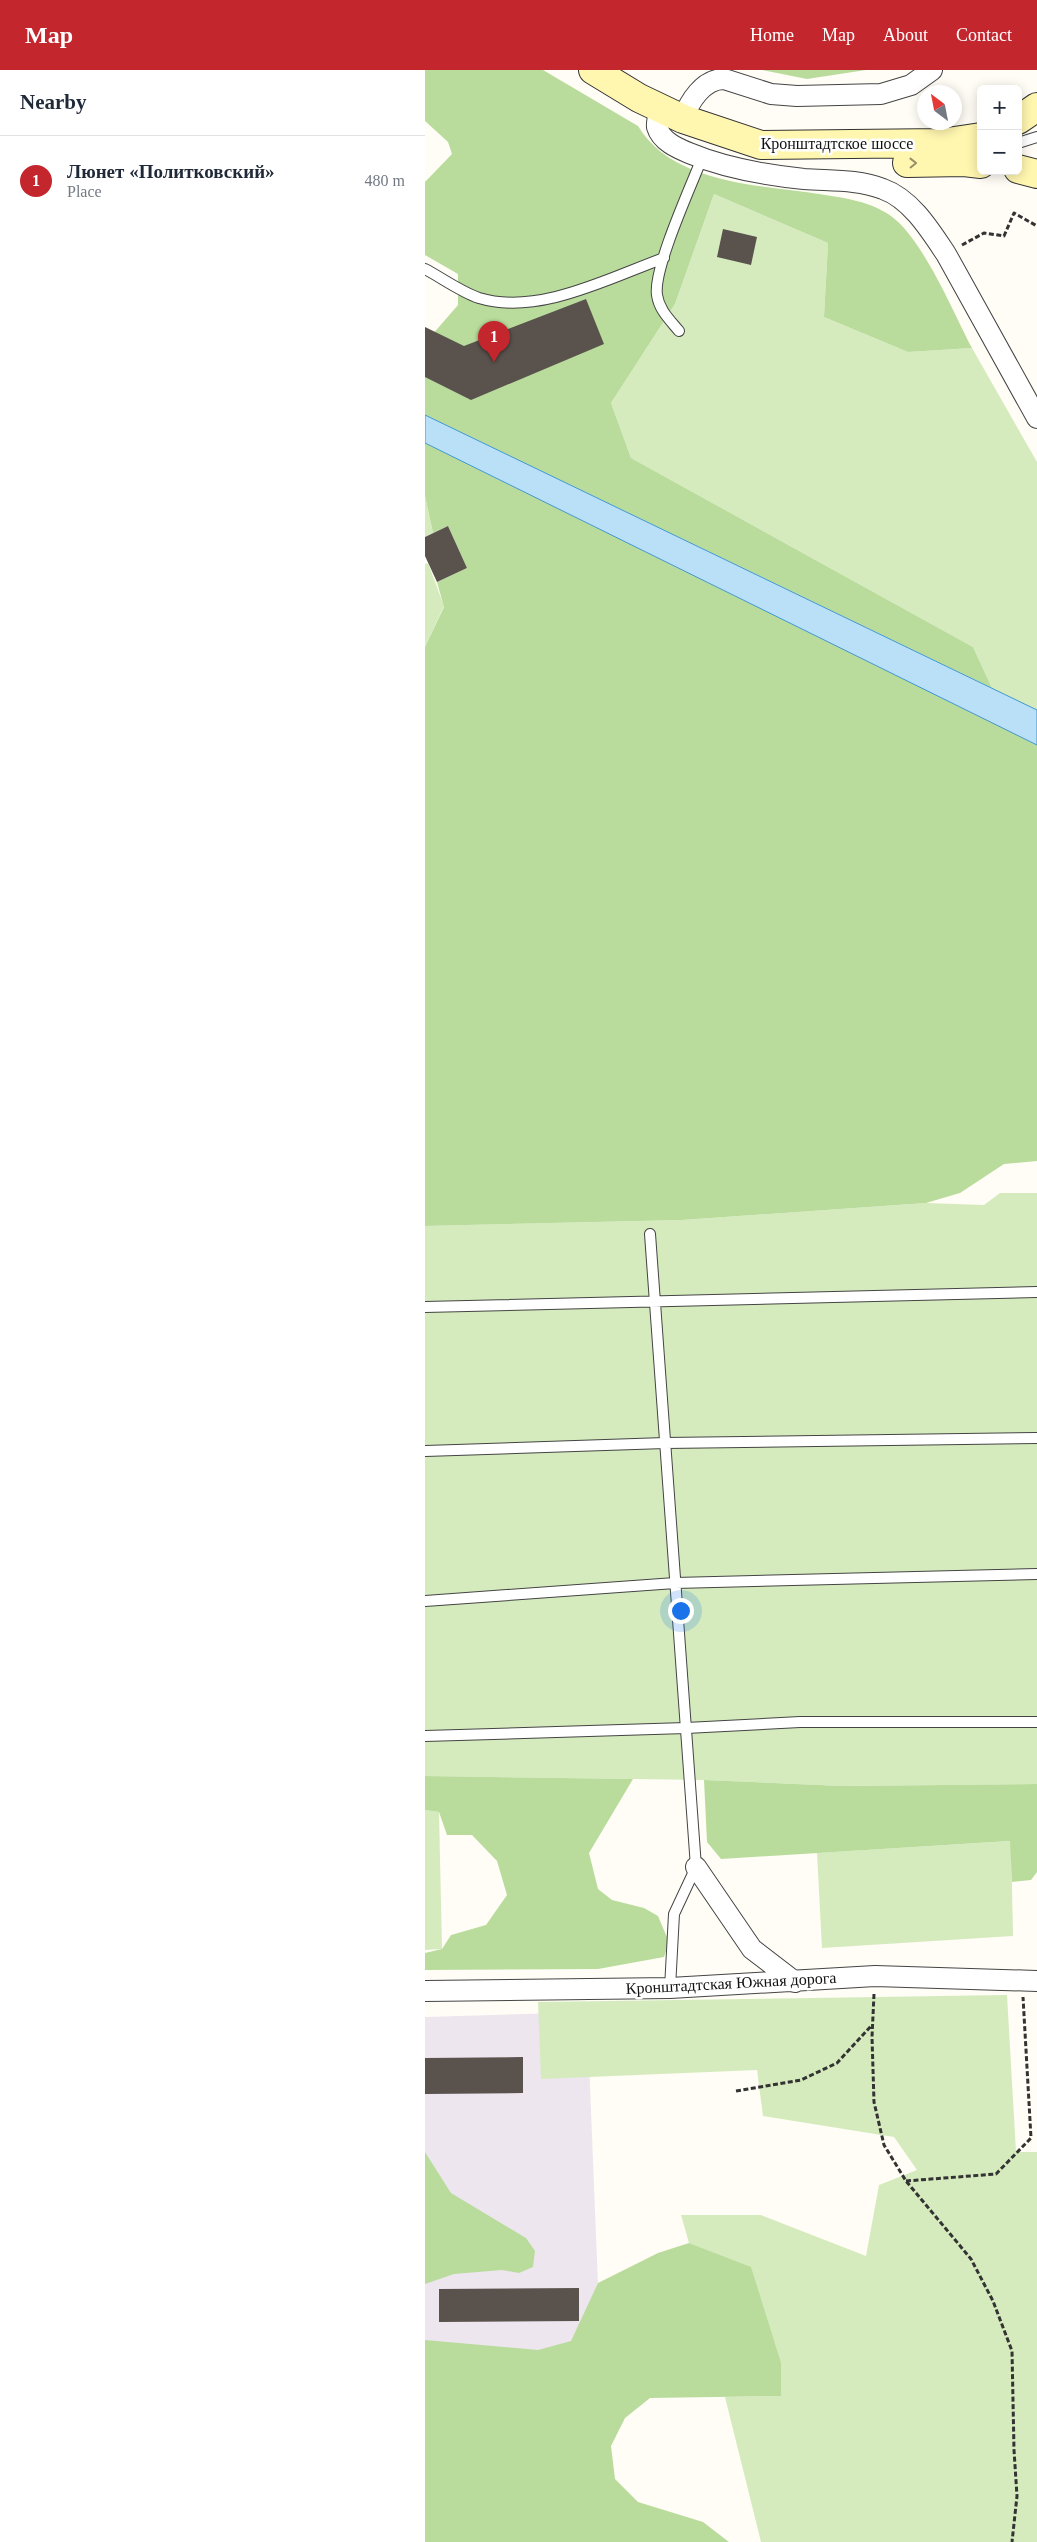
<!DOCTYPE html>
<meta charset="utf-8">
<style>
body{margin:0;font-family:Georgia,serif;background:#f2f2f3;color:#1f2937}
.controls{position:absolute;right:15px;top:15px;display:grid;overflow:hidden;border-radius:8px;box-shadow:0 2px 12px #0003}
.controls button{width:45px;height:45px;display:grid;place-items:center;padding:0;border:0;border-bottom:1px solid #e0e1e3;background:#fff;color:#1f2937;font:25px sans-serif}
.compass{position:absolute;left:492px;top:15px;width:45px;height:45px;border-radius:50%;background:#fff;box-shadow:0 2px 12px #0003;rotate:328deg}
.you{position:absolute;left:255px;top:1540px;width:18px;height:18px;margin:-12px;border:4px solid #fff;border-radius:50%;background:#1a73e8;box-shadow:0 0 0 8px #1a73e833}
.badge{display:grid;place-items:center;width:32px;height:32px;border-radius:50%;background:#c4262e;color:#fff;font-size:16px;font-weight:700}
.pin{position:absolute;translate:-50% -41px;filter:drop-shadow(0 1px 2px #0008)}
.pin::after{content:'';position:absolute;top:26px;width:18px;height:15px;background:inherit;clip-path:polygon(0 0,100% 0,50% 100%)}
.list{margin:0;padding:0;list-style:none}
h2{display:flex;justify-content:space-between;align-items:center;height:65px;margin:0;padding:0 20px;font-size:21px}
h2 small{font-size:16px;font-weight:400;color:#747a83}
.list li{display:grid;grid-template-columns:32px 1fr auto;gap:15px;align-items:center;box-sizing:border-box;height:90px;padding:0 20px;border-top:1px solid #e0e1e3}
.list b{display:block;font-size:19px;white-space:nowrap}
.list p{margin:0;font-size:16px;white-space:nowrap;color:#747a83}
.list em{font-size:16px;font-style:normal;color:#747a83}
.map{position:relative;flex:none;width:612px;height:2472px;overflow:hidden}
header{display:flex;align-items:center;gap:30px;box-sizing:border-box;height:70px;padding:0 25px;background:#c4262e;color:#fff}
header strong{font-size:24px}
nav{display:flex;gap:28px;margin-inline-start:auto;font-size:18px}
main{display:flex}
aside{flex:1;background:#fff}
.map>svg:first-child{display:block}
</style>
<header>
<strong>Map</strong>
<nav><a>Home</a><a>Map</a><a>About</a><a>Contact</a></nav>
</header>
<main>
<aside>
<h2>Nearby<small></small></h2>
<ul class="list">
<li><span class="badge">1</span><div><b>Люнет «Политковский»</b><p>Place</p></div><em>480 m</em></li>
</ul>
</aside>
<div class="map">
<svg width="612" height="2472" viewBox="0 0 612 2472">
<rect width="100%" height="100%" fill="#fffdf5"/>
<path fill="#eee6ef" d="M162,1942L177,2313L0,2326V1947Z"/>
<path fill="#d5ebbd" d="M289,124L403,173L399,247L483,282L547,278L612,392V640L567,618L548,577L206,388L186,333L250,234Z
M0,426L8,463L0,467Z
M3,493L19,536L0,577V494Z
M575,1123H612V1714L417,1716L279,1710L0,1706V1156L257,1150L501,1133L559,1135Z
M0,1740L14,1742L17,1879L0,1880Z
M586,1771L588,1866L397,1878L392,1783Z
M582,1925L591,2082H612V2472H336L300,2327L356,2326L326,2198L264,2173L256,2145H336L441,2186L454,2115L492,2100L469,2067L338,2046L332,2000L116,2009L113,1932Z"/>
<path fill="#b9dc9c" d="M0,0H118L213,56C248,114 334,115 394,124C419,128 445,131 466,146C498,169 528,242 547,278L483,282L399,247L403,173L289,124L250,234L186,333L206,388L548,577L567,618L0,345V273L33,235V204L0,185V112L27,84L23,72L0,51Z
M337,0H441L382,9Z
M0,373L612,675V1091L579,1094L535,1123L501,1133L257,1150L0,1156V577L19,537L12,512L42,498L23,456L8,463L0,426Z
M0,1706L208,1709L164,1783L173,1819L187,1830L219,1838L233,1846L244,1872L239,1887L173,1899L0,1900V1883L17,1879L26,1865L61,1855L82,1825L72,1791L47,1765H22L14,1742L0,1740Z
M279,1710L417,1716L612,1714V1802L606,1810L587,1812L585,1771L296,1789L282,1772Z
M0,2082L26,2123L101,2168L110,2181L108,2197L94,2203L77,2200L29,2204L0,2214Z
M264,2173L326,2197L356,2293V2326L225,2328L200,2348L186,2376L190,2409L213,2432L278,2452L304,2472H0V2270L113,2280L146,2271L173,2213L233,2183Z"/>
<path fill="#b9e0f7" stroke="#3f96cf" d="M0,345L612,640V675L0,373Z"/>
<path fill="#5a524d" d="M298,159L332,167L326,195L292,187Z
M161,229L179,274L46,330L0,307V257L39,276Z
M23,456L42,498L12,512L0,486V467Z
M98,1987V2023L0,2024V1988Z
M154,2218V2251L14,2252V2219Z"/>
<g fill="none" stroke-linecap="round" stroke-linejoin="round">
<defs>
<path id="lane" d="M593,73L612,67
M0,199C17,208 36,222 54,228C113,246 184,208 239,188
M254,261C245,250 234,240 232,225C228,199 266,116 277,88
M225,1164L271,1797L249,1844L245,1918
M0,1237L612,1222
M0,1381L240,1373L612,1368
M0,1531L250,1513L612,1504
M0,1666L261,1658L375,1652H612"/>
<path id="street" d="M235,38C234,44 231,52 232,57C236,71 252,78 264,83C300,98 340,105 379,109C406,111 432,109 458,119C486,129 505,160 521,184L612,348
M258,49C264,32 278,9 299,9L346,24L372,26L456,24L486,15L507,0
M271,1797L327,1879L370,1912
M0,1921L245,1918L450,1906L612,1911"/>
<path id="secondary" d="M168,0L214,28L258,49L336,75L516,73L556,67
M593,50L612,37
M482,93L539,92L556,94
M593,99L612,104"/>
</defs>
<use href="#lane" stroke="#444" stroke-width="12"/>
<use href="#street" stroke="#444" stroke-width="22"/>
<use href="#secondary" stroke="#333" stroke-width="30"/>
<path stroke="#333" stroke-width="3" stroke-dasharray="5 2.5" stroke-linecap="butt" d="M537,175L559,163L579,166L589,143L612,156
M449,1924L447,1967L449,2032L459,2075L481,2111L546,2189L568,2231L587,2281L589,2380L592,2426L587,2472
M311,2021L376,2010L412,1993L447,1955
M481,2111L571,2104L606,2068L598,1927"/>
<use href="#lane" stroke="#fff" stroke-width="10"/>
<use href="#street" stroke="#fff" stroke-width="20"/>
<use href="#secondary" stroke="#fff6b0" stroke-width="28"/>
</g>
<defs><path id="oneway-chevron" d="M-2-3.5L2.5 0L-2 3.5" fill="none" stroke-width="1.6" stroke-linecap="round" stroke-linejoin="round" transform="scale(1.25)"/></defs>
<use stroke="#948f68" href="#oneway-chevron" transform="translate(488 93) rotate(-1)"/>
<g text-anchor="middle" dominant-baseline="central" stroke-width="5" stroke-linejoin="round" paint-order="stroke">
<g font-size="16" fill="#111" stroke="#fff">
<text x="412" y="73">Кронштадтское шоссе</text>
<text transform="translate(306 1913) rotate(-3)">Кронштадтская Южная дорога</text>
</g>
</g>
</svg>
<div class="controls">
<button>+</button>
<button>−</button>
</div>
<svg class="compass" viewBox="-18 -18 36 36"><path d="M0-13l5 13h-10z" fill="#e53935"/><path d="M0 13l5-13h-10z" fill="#747a83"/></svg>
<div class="you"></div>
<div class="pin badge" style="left:69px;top:292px">1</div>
</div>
</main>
